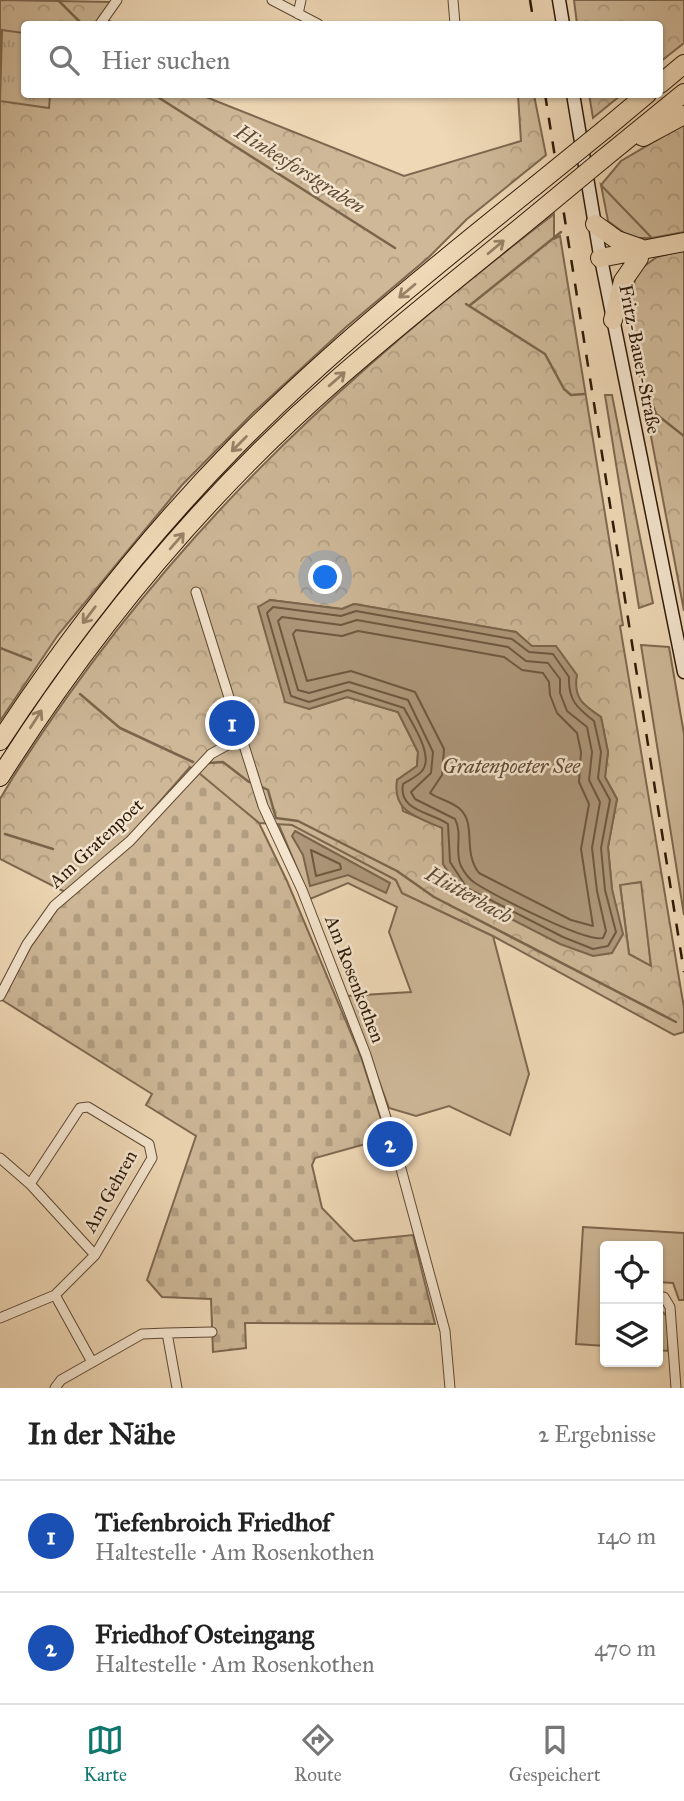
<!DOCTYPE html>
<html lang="de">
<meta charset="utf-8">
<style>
body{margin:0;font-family:"IM FELL Great Primer",serif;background:#f6f6f6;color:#222}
.controls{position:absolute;right:21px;bottom:21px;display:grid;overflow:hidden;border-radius:7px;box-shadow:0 2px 5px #0004}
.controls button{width:63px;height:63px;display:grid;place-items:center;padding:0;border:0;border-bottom:2px solid #e0e0e0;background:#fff;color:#222;font:35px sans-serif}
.you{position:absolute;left:326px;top:578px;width:24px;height:24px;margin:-18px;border:5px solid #fff;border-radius:50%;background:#1a73e8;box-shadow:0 0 0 10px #1a73e833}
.badge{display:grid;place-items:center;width:46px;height:46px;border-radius:50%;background:#0f766e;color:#fff;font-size:23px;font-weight:700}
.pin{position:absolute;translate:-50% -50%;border:4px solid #fff;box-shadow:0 2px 7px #0006}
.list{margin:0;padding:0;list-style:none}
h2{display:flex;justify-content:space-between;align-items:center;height:91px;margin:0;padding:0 28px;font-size:30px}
h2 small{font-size:23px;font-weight:400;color:#767676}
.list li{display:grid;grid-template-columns:46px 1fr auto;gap:21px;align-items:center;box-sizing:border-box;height:112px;padding:0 28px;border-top:2px solid #e0e0e0}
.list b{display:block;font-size:26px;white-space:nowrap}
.list p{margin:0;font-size:23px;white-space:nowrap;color:#767676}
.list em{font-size:23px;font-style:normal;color:#767676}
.icon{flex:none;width:38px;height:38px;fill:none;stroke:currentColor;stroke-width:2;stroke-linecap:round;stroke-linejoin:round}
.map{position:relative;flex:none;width:684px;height:1388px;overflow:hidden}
.search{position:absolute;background:#fff;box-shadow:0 2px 5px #0004;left:21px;right:21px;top:21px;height:77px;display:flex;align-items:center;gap:18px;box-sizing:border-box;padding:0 24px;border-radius:7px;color:#767676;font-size:26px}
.sheet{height:315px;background:#fff}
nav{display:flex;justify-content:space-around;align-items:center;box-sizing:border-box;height:98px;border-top:2px solid #e0e0e0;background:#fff;font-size:19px;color:#767676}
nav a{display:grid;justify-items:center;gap:4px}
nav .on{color:#0f766e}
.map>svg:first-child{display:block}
</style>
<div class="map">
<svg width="684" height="1388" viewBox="0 0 684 1388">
<defs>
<pattern id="forest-crowns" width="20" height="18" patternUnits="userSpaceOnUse" patternTransform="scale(1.75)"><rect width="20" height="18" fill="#ceb898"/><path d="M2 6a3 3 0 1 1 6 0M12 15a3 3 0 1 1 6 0" fill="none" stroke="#b19e82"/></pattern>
<pattern id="cemetery-stones" width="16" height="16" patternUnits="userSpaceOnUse" patternTransform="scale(1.75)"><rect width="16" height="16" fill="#ceb898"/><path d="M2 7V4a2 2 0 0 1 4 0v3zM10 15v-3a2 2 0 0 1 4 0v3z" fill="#b19e82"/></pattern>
<pattern id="park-tufts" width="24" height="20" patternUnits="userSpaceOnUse" patternTransform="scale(1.75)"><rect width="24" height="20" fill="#ceb898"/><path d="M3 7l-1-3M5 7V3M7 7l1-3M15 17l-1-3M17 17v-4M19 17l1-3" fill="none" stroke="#b19e82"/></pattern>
</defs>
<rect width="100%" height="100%" fill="#efd8b6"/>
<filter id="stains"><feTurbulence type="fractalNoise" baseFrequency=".00286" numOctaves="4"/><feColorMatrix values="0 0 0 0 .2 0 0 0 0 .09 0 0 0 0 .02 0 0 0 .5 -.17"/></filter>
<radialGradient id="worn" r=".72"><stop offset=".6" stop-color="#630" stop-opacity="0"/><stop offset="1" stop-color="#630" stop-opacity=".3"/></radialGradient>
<path fill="#ceb898" stroke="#7e6850" stroke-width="2" d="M601,185L652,238H631L608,221Z
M641,645L669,647L684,734V915Z
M278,823L292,824L396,880L402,893L493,936L529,1074L510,1135L449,1106L416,1116L389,1108L347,996L411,992L389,932L397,907L348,883L310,899Z
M642,882L651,967L629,954L620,884Z
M583,1227L684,1233V1300H679L673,1283L658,1282V1246H605V1346L576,1344Z
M658,1308L668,1317V1351L658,1350Z"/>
<path fill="url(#forest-crowns)" stroke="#7e6850" stroke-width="2" fill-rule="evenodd" d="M0,0L111,2L100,16L115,24H24V94L201,95L404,176L521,141L518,95H534L546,155L467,219L429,257L345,328L253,413L182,485L58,635L0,721Z
M574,0H684V43L660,62V24H577Z
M589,94H621V95L593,118Z
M684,124V232L652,238L601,185L621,161Z
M554,214V239L560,236L623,625L620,626L684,1008V1032L674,1035L493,936L402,893L396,880L292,825L259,823L190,767L128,838L67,893L0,859V799L12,779C160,545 336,381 554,214ZM270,600L342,609L354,604L516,632L575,689L581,703L601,717L608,752L605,777L617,799L608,847L612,889L443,864V828L403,811L397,780L417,766L418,752L398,712L347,697L309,709ZM641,882L651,966L629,954L620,885Z
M684,250V611L629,320L636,272L657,257Z
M605,395H612L653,603L639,608Z"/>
<path fill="url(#cemetery-stones)" stroke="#7e6850" stroke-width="2" d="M199,773L259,823L287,881L361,1057L387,1138L315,1158L312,1165L322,1208L354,1241L413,1235L435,1324L245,1323L246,1348L213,1352L211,1299L162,1297L147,1280L196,1136L146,1105L152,1094L2,1000L31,946L57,908L132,843Z"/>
<path fill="url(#park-tufts)" stroke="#7e6850" stroke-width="2" d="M2,30L24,33V94L50,95L49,108L0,101Z"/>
<path fill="#ad977a" stroke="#7a654c" stroke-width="2" d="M270,600L342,609L354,604L516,632L532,646H556L577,675C573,698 583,705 601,717L608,752L605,777L617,799L608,847L612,889L623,934L612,953L593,956L560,944L462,894L443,864L442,828C417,817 392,812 397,780L417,766L418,752L398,712L347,697L309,709L285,702L258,607Z
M295,831L390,883L386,893L348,875L310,886L303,855L292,836Z"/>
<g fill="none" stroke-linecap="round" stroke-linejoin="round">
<path stroke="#6d5840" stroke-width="2" d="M273,607L341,616L356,611L512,639L529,652L553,654L569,677C568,700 577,708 594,721L601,752L598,778L610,800L601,848L605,890L616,932L608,946L593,949L563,937L467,888L450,862L448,824C431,812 398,811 403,784C409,780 418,776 422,771C435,756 411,722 404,708L348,690L309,702L291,696L267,613Z
M282,617L341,625L357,620L508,647L526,661L548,663L560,679V693L567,711L587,727L592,752L589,780L600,802L592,848L597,891L606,931L603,938C586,943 494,895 475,883C469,879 464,872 461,866C454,852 463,834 455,819L415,799L411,792L431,773L433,752L408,700L349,682L309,693L298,690L278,621Z
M296,630L342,636L358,631L415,641L504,657L522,670L543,673L549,682L550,695L557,713L577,733L581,752L579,782L589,804L581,849L593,926L571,920L479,873C462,851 477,825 460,809C451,801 438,799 430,793L442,775L444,749L415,692L351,671L307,681L293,634Z
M311,850L340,864L341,869L316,876Z"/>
<path stroke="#7a654c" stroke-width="2.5" d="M58,0L82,24
M153,94L395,248
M466,304L545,354L564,389L571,395L585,394
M469,306L561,232
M646,387L656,414L684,436
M0,648L31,660
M80,694L120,728L193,762
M209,763L223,762L249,782
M262,787L268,790L276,818L298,821L397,871L434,897L676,1022
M5,834L53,849"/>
<defs>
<path id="street" d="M272,0L318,24
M453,0L455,24
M298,14L301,0
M100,24L117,0
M196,592L263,806L302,890L366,1055L394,1143L445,1331L450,1388
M0,996L27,944L54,906L130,841L211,754L240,738
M0,1158L30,1184L95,1255L55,1295L0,1318
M30,1184L80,1108L88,1107L149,1144L152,1158L95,1255
M55,1295L92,1362
M664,1297L670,1307L676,1388
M167,1333L212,1332
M55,1388L61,1380L142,1334L167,1333L177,1388"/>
<path id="secondary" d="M559,0L563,24
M573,94L599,249L684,672"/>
<path id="highway" d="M660,84L684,64
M604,130L647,94
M643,137L684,115
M603,159L684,93
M595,224L617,240L640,248
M600,258L684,242
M613,320L623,281L639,258
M0,741C69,636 147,537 235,447C328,352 432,269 535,186
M0,777C92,631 205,495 335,381C401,323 471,268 539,212"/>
</defs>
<use href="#street" stroke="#5e4933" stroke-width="11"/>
<use href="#secondary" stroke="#2d1907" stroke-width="15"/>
<use href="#highway" stroke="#2d1907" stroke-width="20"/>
<use href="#street" stroke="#f5e6d0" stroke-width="9"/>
<use href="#secondary" stroke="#f5e6d0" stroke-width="12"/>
<use href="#highway" stroke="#efd8b6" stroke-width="18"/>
<path stroke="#2d1907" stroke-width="2.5" stroke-dasharray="12 12" stroke-linecap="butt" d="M530,0L534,24
M545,94L684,972"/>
<defs>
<path id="highway-bridge" d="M535,186L604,130
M539,212L603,159"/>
</defs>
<use href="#highway-bridge" stroke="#2d1907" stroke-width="20" stroke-linecap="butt"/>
<use href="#highway-bridge" stroke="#efd8b6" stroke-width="18"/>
</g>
<defs><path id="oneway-shaft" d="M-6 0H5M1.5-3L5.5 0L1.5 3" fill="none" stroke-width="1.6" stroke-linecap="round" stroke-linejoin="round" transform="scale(1.75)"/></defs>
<g stroke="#988267">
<use href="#oneway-shaft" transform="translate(496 247) rotate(-40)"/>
<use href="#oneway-shaft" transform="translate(407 291) rotate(140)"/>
<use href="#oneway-shaft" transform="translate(337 379) rotate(-41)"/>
<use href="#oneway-shaft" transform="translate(239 444) rotate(135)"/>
<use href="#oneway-shaft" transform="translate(177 541) rotate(-49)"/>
<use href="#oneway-shaft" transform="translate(89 615) rotate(127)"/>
<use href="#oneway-shaft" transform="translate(36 719) rotate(-57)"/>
</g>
<g text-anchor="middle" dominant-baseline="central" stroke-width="5" stroke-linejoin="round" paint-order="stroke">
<g font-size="19" fill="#2d1907" stroke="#f5e6d0">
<text transform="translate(640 359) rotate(79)">Fritz-Bauer-Straße</text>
<text transform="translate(96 843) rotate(-43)">Am Gratenpoet</text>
<text transform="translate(355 979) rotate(69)">Am Rosenkothen</text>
<text transform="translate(110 1191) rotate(-61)">Am Gehren</text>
</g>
<g font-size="21" font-style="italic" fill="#604b35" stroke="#f5e6d0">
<text transform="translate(300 169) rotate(32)">Hinkesforstgraben</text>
<text x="511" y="766">Gratenpoeter See</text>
<text transform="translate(469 895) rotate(29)">Hütterbach</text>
</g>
</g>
<rect width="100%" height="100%" filter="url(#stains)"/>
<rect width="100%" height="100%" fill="url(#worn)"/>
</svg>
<div class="controls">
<button><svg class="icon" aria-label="locate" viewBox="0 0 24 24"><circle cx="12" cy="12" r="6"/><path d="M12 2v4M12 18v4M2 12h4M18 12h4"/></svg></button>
<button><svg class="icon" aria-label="layers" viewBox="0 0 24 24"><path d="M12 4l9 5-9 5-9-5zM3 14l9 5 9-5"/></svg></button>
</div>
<div class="you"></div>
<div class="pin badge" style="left:232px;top:723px;background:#1a4fb4">1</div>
<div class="pin badge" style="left:390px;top:1144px;background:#1a4fb4">2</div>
<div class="search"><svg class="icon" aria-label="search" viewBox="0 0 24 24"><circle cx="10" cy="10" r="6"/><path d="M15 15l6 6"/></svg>Hier suchen</div>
</div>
<section class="sheet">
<h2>In der Nähe<small>2 Ergebnisse</small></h2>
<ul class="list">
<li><span class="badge" style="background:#1a4fb4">1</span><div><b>Tiefenbroich Friedhof</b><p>Haltestelle · Am Rosenkothen</p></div><em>140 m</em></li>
<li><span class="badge" style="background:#1a4fb4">2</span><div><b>Friedhof Osteingang</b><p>Haltestelle · Am Rosenkothen</p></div><em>470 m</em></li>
</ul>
</section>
<nav>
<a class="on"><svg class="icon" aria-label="map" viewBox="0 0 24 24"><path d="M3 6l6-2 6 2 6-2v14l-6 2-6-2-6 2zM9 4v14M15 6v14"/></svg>Karte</a>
<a><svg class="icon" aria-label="directions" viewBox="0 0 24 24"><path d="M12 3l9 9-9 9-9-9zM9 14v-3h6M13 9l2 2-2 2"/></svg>Route</a>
<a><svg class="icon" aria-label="saved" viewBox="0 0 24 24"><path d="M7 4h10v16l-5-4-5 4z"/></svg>Gespeichert</a>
</nav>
